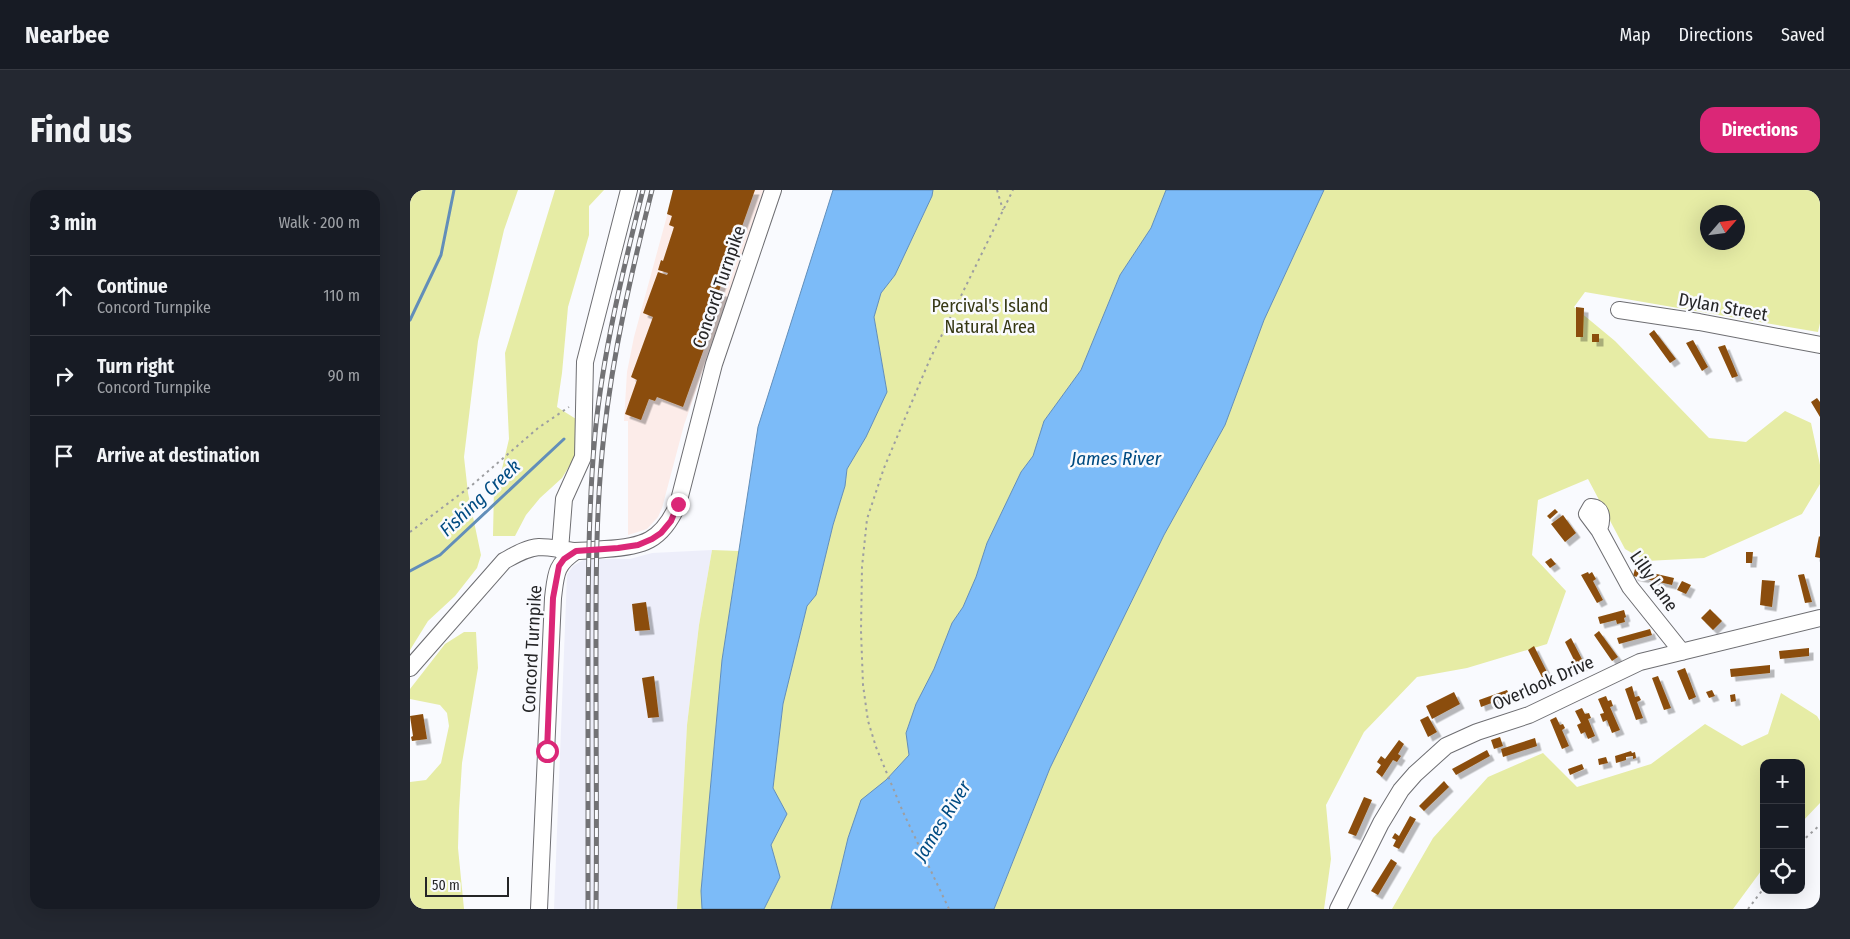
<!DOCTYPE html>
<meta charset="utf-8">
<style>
body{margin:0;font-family:"Fira Sans Condensed",sans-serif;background:#242831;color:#f1f3f6}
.controls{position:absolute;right:15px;bottom:15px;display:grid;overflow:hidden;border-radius:10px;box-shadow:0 5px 20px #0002}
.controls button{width:45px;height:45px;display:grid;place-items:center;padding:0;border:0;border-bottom:1px solid #363941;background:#171b24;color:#f1f3f6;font:25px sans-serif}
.compass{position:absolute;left:1290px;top:15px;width:45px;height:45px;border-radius:50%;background:#171b24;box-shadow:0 5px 20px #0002;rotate:62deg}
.scale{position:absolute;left:15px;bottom:12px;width:84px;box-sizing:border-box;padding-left:5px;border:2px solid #252527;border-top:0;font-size:14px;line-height:18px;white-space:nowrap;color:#252527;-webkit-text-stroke:4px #f9fafe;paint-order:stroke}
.stop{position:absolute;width:15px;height:15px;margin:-11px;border:4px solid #db2777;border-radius:50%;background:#fff}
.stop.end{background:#db2777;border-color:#fff;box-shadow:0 1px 5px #0008}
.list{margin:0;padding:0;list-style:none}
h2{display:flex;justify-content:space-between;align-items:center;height:65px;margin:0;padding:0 20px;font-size:21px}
h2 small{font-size:16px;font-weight:400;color:#9ea1a6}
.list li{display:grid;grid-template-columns:32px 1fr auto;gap:15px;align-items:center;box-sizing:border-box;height:80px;padding:0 20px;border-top:1px solid #363941}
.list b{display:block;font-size:19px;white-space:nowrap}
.list p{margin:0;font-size:16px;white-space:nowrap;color:#9ea1a6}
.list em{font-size:16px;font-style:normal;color:#9ea1a6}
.icon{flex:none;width:28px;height:28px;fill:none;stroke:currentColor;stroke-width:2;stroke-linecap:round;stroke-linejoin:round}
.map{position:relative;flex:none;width:1410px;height:719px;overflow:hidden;border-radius:15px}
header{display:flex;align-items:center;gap:30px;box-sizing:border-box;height:70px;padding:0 25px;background:#171b24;border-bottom:1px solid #363941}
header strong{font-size:24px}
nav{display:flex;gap:28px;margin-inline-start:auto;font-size:18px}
.intro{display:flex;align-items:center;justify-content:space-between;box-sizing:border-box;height:120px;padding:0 30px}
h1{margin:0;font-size:35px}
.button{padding:12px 22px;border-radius:15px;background:#db2777;color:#fff;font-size:18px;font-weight:700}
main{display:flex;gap:30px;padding:0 30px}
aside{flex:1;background:#171b24;border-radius:15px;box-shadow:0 5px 20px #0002}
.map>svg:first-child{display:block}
</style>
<header>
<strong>Nearbee</strong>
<nav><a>Map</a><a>Directions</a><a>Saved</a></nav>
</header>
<div class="intro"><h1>Find us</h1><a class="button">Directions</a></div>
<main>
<aside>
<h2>3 min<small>Walk · 200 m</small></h2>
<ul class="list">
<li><svg class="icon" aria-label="ahead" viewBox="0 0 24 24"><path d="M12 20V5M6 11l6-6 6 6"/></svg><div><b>Continue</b><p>Concord Turnpike</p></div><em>110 m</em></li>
<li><svg class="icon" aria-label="right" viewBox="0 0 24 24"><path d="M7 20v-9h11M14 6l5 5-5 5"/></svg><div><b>Turn right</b><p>Concord Turnpike</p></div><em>90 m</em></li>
<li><svg class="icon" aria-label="arrive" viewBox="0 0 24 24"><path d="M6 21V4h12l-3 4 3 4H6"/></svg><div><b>Arrive at destination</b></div></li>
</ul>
</aside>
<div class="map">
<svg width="1410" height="719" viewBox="0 0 1410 719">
<defs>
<filter id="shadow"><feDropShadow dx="4.5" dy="4.5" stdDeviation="0" flood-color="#0004"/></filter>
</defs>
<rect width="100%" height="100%" fill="#f9fafe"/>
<path fill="#edeefa" d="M302,360L289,435L277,535L267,719H144L157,385L163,376L175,369H220L242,363Z"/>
<path fill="#fcece9" d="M264,0H356L274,235L252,318L248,327L237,339L218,345V231H214L217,182L224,147Z"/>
<path fill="#e6eca5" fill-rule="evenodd" d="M0,0H108L94,40L68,151L54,267L58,303L71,365L67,378L45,406L18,431L0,460Z
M145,0H194L179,16V45L158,117L152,183L147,217L166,229L168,262L152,288L130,308L116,325L105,346H83L84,298L91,283L99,249L95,163Z
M523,0H756L741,38L710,85L671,180L634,231L623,266L611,282L577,353L566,387L553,417L542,433L524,479L506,514L496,543L499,565L476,590L451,611L438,648L421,719H354L370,687L361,655L377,624L363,598L373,514L397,416L406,405L423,335L435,296L437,279L456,247L477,202L464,127L471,103L485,85L522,6Z
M914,0H1410V133L1408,142L1175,102L1164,117L1205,151L1299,248L1336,252L1375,221L1401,233L1410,275V294L1392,324L1294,368L1236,371L1215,359L1178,289L1128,310L1122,365L1156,401L1137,454L1057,478L1007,487L954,542L916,615L921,669L914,719H584L640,578L754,345L815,235L854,130ZM1298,22H1328V52H1298Z
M302,360L329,361L312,470L291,701L292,719H267L277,535L289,435Z
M54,442H66L68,478L52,573L49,621L48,658L54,719H0V592L16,590L31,573L39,536L37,523L30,515L0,509V499L35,454Z
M1371,503L1407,526L1410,531V613L1391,633V573H1354V677L1323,719H982L1023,648L1078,587L1133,563L1167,597L1241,574L1295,534L1332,556L1358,544Z"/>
<path fill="#7cbbf8" stroke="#628eb9" d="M423,0H523L522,6L485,85L471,103L464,127L477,202L456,247L437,279L435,296L423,335L406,405L397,416L373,514L363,598L377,624L361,655L370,687L354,719H292L291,701L312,470L348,237Z
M756,0H914L854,130L815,235L754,345L640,578L584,719H421L438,648L451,610L476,590L499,565L496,543L506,514L524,479L542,433L553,417L566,387L577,353L611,282L623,266L634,231L671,180L710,85L741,38Z"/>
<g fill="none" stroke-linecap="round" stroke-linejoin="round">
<path stroke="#628eb9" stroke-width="3" d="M0,130L31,65L44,0
M0,381L30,365L154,249"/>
</g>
<path fill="#8b4e0b" filter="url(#shadow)" d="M263,0H345L309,101L314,103L273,217L247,207L245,211L239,209L231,230L215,224L227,190L221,187L243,127L233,123L248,82L257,85L258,83L248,80L251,70L253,71L264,37L259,35L262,26L257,24Z
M1166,117L1174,118L1173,147H1166Z
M1244,140L1266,169L1260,173L1239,144Z
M1182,144H1189V152H1182Z
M1283,150L1298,177L1292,181L1276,153Z
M1315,155L1328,186L1322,188L1308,157Z
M1407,208L1410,212V227L1401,212Z
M1145,319L1148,322L1140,329L1137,326Z
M1153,325L1166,343L1155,352L1141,334Z
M1409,346L1410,347V368L1405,367Z
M1336,362H1343L1342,373H1336Z
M1141,368L1146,374L1140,378L1135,372Z
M1225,379L1264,388L1262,395L1223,386Z
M1178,382L1179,384L1182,382L1186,389L1183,391L1193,410L1187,413L1171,385Z
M1394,384L1402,412L1395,413L1388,385Z
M1352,390L1365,391L1362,417L1350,415Z
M1272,391L1281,395L1276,404L1267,400Z
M236,412L240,440L225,441L222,414Z
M1300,419L1312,431L1303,440L1291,428Z
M1214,420L1216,427L1214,428L1215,432L1207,434L1206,430L1190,434L1188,427Z
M1240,439L1242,445L1209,454L1207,448Z
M1189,441L1208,467L1202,471L1184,445Z
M1161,448L1175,475L1169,478L1167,475L1163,476L1161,472L1164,470L1155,452Z
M1124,456L1141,490L1135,493L1118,460Z
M1399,458V466L1370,469L1369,461Z
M1360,475V483L1321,487L1320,479Z
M1275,478L1286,507L1279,510L1267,481Z
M244,486L249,527L238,528L232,488Z
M1248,486L1261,518L1254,520L1242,488Z
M1222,496L1225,507L1229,506L1231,510L1227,512L1233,528L1226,530L1215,499Z
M1097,500L1100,506L1071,517L1069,510Z
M1302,500L1305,506L1299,508L1296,502Z
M1044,502L1050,514L1022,529L1016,516Z
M1325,504L1326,511L1321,512L1320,505Z
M1196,506L1198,511L1201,510L1203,516L1200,517L1210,540L1202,543L1197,530L1193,532L1190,524L1194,523L1188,509Z
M1172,518L1175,524L1179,523L1181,528L1178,529L1185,546L1178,549L1175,542L1171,544L1167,535L1171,533L1165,521Z
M13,524L17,549L2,551L1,547L3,546L0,526Z
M1018,526L1027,542L1018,547L1010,530Z
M1146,527L1150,535L1153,534L1155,538L1152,540L1159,556L1152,559L1140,530Z
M1090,547L1093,556L1084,559L1081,550Z
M1125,548L1127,556L1093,567L1091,559Z
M989,550L994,554L988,564L991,566L987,572L983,570L972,587L966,582L971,575L967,572L971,566L975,569Z
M1077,560L1080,566L1046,585L1042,579Z
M1221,561L1222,563L1225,562L1226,568L1223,569V566L1216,567V570L1206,573L1205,566Z
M1196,567L1198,573L1189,575L1188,569Z
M1172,574L1174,579L1160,585L1158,579Z
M1034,591L1039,597L1014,621L1009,616Z
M954,607L962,610L946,646L938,643Z
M1000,626L1006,629L989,659L983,656L986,650L982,648L985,643L989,646Z
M981,669L987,673L968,705L961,701Z"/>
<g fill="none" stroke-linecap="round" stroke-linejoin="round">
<defs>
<path id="minor" d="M1209,120L1289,132L1410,155
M1181,317C1194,318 1192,331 1189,340L1177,324Z
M1189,340L1220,397L1272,462
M150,360L154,309L173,267L175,172L219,0
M0,478L94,371C105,365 116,358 129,357C141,357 153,360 164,361C174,361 185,360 195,359C233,357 252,351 268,314L304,174L363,0
M129,719L143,408C146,384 145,375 166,361
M928,719L971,633L991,600L1005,584L1036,556L1067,542L1119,525L1230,472L1410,428"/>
</defs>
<use href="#minor" stroke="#6e6e72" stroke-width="18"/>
<path stroke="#9d9ea1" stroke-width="2" stroke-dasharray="2.5 4" stroke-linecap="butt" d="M587,0L593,20
M0,342L61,296L128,238L159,217
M1391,652L1410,635
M539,719L493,622L466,557L458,531L453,495L451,441L452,377L457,329L474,278L520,169L603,0
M1338,719L1354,698"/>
<use href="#minor" stroke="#fff" stroke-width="16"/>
<defs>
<path id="rail" d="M178,719C178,639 178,558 178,478C178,400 178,322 185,244C193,162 213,80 233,0
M186,719C187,641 186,563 186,485C186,405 185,324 194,244C203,162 222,80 242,0"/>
</defs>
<use href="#rail" stroke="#727275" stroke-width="5"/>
<use href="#rail" stroke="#f9fafe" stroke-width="3" stroke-dasharray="9" stroke-linecap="butt"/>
</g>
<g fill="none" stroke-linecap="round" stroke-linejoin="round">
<path stroke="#db2777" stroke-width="6" d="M137,561L143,408L149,376L154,369L166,361L208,358L228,355L242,349L251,343L261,331L268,314"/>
</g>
<g text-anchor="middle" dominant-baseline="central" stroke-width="5" stroke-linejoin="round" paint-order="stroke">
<g font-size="18" fill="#252527" stroke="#f9fafe">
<text transform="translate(309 97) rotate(-71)">Concord Turnpike</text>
<text transform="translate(1313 117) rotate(10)">Dylan Street</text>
<text transform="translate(1244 391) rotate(55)">Lilly Lane</text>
<text transform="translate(122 459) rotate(-87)">Concord Turnpike</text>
<text transform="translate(1133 493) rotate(-24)">Overlook Drive</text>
</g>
<g font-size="18" fill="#363814" stroke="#f9fafe">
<text x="580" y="116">Percival's Island<tspan x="580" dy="21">Natural Area</tspan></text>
</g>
<g font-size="19" font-style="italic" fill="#004b82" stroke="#f9fafe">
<text x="706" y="268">James River</text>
<text transform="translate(70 308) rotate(-43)">Fishing Creek</text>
<text transform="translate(532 631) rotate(-58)">James River</text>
</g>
</g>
</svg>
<div class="controls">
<button>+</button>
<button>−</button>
<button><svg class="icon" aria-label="locate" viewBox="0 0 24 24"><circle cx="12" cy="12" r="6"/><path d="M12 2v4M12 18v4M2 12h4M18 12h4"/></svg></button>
</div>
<svg class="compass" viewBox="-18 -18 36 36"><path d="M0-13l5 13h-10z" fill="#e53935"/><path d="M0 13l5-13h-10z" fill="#9ea1a6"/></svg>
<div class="scale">50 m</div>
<div class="stop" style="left:137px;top:561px"></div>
<div class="stop end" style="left:268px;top:314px"></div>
</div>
</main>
